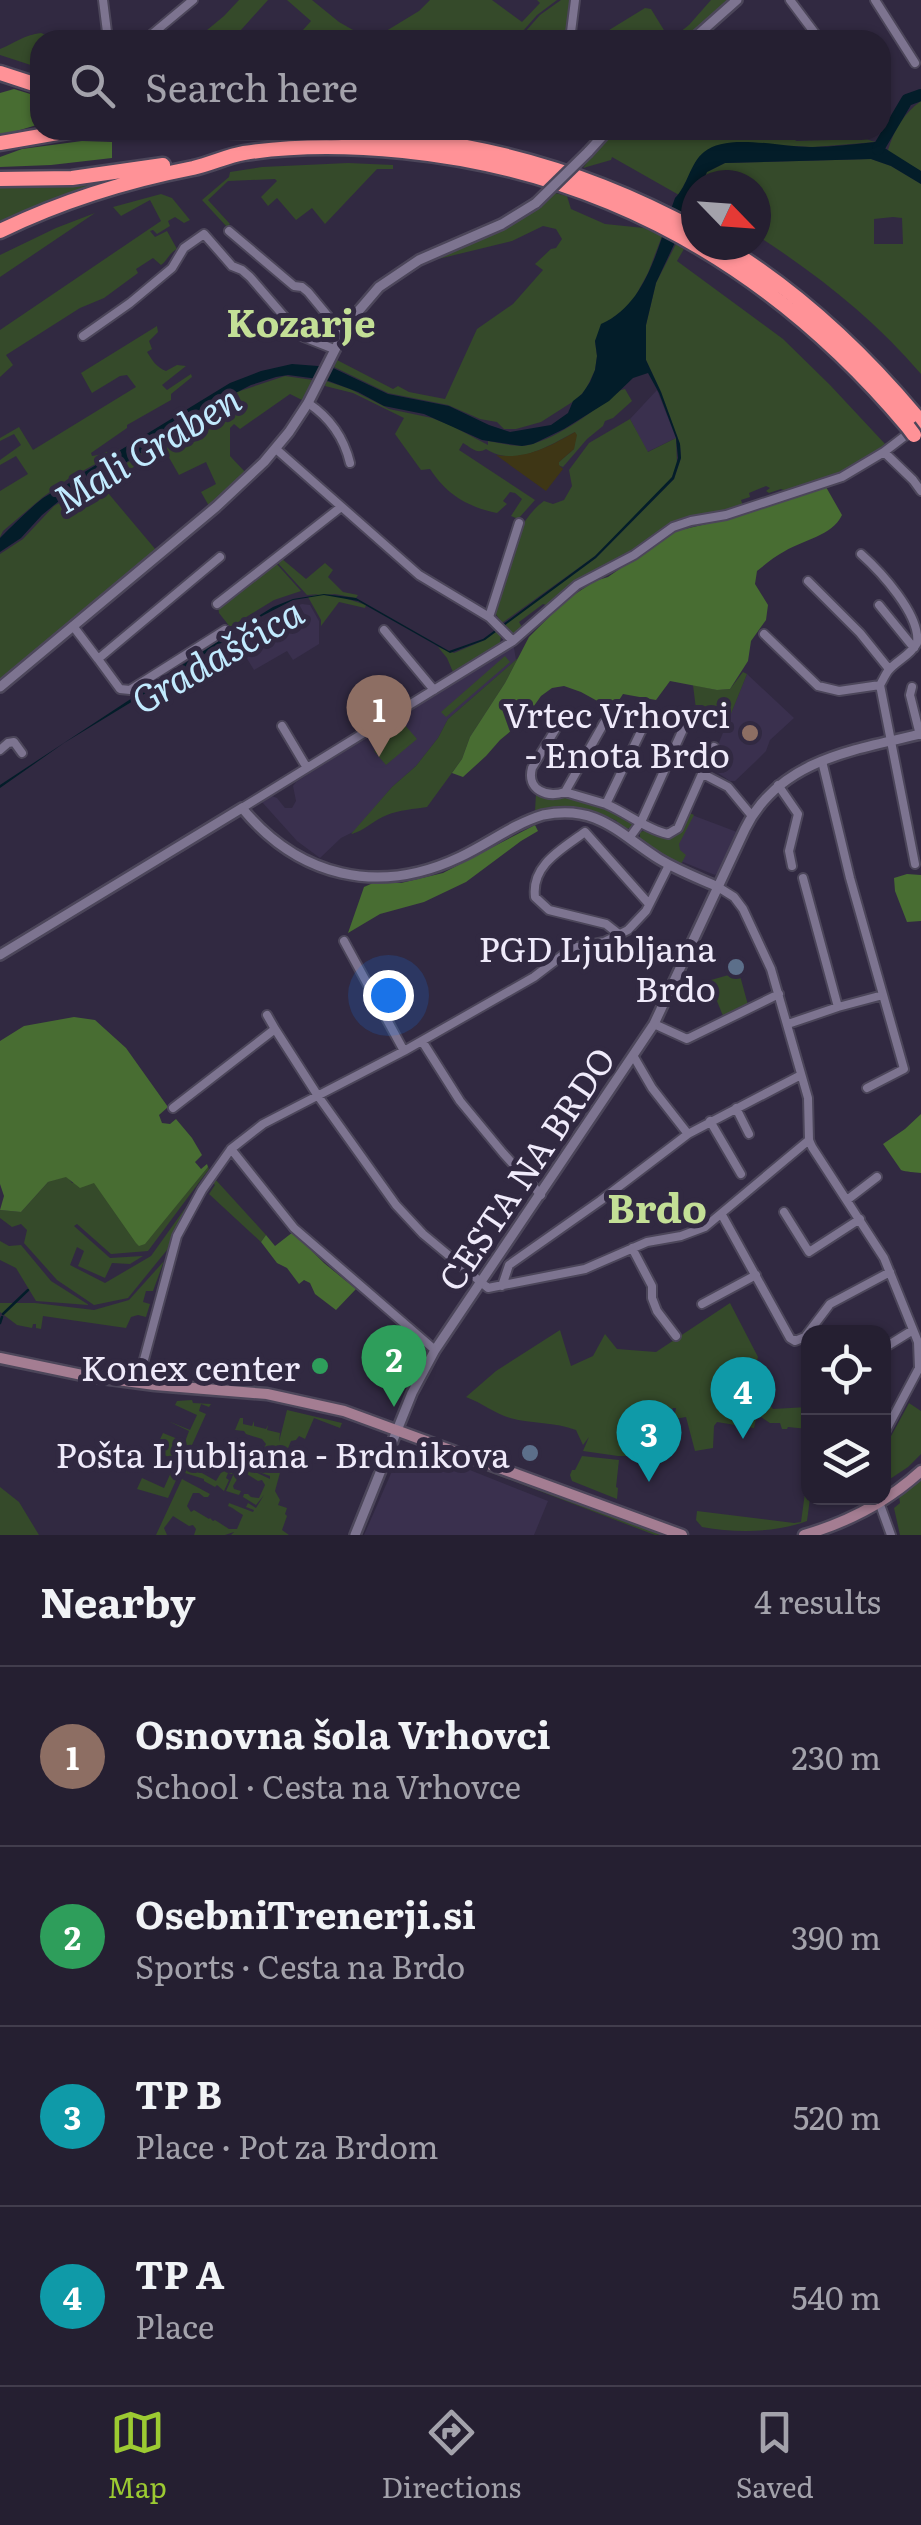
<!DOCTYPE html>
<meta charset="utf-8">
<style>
body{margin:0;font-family:Literata,serif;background:#2d2739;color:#f1f3f6}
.controls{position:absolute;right:30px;bottom:30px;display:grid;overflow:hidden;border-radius:20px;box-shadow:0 2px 8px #0004}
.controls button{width:90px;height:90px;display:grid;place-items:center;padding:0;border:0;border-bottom:2px solid #423d4d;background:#251f31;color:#f1f3f6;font:50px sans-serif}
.compass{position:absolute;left:681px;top:170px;width:90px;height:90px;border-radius:50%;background:#251f31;box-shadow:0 2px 8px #0004;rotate:115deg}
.you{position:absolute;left:388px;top:995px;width:35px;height:35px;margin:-25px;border:8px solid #fff;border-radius:50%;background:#1a73e8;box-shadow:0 0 0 15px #1a73e833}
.badge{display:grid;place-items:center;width:65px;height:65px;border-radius:50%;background:#9cca32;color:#fff;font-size:32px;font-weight:700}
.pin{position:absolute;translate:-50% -82px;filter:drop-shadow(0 2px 5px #0008)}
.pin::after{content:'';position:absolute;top:52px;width:35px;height:30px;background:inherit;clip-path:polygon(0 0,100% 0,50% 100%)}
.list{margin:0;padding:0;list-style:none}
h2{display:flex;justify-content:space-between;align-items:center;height:130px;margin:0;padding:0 40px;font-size:42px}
h2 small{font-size:32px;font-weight:400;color:#a3a2ab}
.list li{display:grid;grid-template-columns:65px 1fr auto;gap:30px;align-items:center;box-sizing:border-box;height:180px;padding:0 40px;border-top:2px solid #423d4d}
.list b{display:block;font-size:38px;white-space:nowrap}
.list p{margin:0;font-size:32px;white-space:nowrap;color:#a3a2ab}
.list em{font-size:32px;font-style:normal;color:#a3a2ab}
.icon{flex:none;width:55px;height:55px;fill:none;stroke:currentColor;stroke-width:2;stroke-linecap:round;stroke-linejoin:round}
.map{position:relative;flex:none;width:921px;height:1535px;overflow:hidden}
.search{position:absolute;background:#251f31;box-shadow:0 2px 8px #0004;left:30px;right:30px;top:30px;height:110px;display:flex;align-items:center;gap:25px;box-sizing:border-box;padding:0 35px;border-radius:30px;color:#a3a2ab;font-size:38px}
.sheet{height:850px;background:#251f31}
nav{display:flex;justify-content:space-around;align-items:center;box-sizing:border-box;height:140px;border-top:2px solid #423d4d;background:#251f31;font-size:28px;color:#a3a2ab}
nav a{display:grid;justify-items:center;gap:5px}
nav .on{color:#9cca32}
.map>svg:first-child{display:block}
</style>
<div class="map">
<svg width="921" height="1535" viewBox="0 0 921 1535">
<rect width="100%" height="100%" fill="#312941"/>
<path fill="#3a304e" d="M657,390L676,438L647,452L630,419Z
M302,604L310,605L319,621V644L293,660L287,651L254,670L235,639L281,611Z
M507,647L514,648L516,660L448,719L438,738L416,766L392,787L355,831L341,838L320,858L297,841L262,802L272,796L277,798L285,808H292L296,801L293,786L296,782Z
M747,674L794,718L770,740L766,751L755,762L735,781H730L709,767Z
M692,815L737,832L720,871L715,875L683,862L681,864L669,859Z
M403,1446H410L422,1451L548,1501L534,1535H364Z"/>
<path fill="#354a2a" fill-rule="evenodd" d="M239,0H268L232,40H195L224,16Z
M287,0H312L339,22L367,38L373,39L419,11L430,0H492L522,22L540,3L537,0H557L537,15L515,40H341L337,37L335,40H294L311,21Z
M561,0H573L567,40H518L540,15Z
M711,0H727L688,40H574L575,30L601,35L645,8L651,9L670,40L689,25Z
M41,33L58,40H40V68L0,55V49C15,43 24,35 41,33Z
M921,101V171L890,154L888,150C894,130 904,113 921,101Z
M615,130H789L796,141L866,139L875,142L814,147L733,143L713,147L697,160L679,195L612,157L611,160L583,168L595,151Z
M871,159L891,166L921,184V374C874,319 817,274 756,235V185H701L707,172L725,163ZM893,217L902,218L903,244H874V219Z
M348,163L393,165V169H377L325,224L312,208L296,220L277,198L268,206L261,197L277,181L275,179L228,181L208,200L230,224L227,227L202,200L229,177L230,172L262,167Z
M103,183L105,184L0,225V188H24Z
M555,193L567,196L571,209L605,224L644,228L662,236L648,273L631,304L606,323L595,341L597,356L595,370L586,389L577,399L541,422L516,429H504L497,422L480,419L448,405L388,393L334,367L337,360L393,389L398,386L409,392L445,399L477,329L513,304L543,270L535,264L551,249L556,248L562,239L556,229L543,226L512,241L434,260L421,266L420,264C465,240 517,229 555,193Z
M161,194L172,198L190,220L184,223L175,217L168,221L170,226L157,234L153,230L150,231L155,237L167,231L177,249C169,253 168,260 161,265L153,258L136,269L138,273L104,298L80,308L6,355L13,365L0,377V330L161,221L150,200L121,216L113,207Z
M95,213L0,277V255L56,228Z
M676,244L684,249L677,261L783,339L830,385L886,445L840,474L786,491L781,489L769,493L766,491L770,488L766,486L749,493L750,497L741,500L743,506L668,525L633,553L574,584L549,606L543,604L519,622L523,629L513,633L504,625L596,558L674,479L681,458L680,444L661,392L646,360V325L656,283Z
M157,326L158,332L149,341L152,349L147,352C153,361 156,367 166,371L177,365L186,366L162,385L167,390L191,374L192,377L171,394V400L127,425V428L91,453L92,456C102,455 112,448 121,450L68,479L43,497L3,531L0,537V491L28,474L16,456L0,465V460L21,445L14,434L0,441V438L19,427L33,450L136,387L127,375L120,376L92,393L81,373Z
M285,376L313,380L302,400L290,394L240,429L234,424L230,428V456L246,473L209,506L201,492L216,484L206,462L179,475L167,454H164L161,449L103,487L156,550L0,681V554L23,539L54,506L130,461L181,425L237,392Z
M326,381L350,389L389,409L432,418L452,426L488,445V441C501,443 517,448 529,445C561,437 595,409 621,390L625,389L632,401L613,418L605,421L603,426L587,439L563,467L558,465L559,462L574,449L575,432C548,446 516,468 486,449C476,455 471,447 463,443L459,450L535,500L518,519L511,516L522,499L515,493L510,492L503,501L507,504L497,513C468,507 447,495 430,469L421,470L395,434L404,418L353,393L325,386Z
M630,419L648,452L676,438L677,464L672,477L662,490L595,556L502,623L495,613C509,576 509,526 544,501L553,504L564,500L572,486L569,470L589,443Z
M281,558L306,579L325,563L333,570L328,577L343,592L358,595L356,598L335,594L323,595L338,596L366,605L365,608L339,602L321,626V620L308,597L319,594L307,595L276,561Z
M275,562L301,591L274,600L230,627L219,613L218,606Z
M497,631L501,636L500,643L453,672L447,658L438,647L454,653L485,640Z
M505,656L510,662L446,717L441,712Z
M518,658L505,683L470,737L462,759L427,807C414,809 399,810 387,815C373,820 365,831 351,834L392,787L416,766L438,738L448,719Z
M743,672L747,674L726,726L696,709L693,685L717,690L730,689Z
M404,724L417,739L386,765L374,751Z
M536,793C552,799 570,797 587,801C604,805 619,813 634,821L632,828L625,829L617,824V821C590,807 565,804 535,812Z
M690,813L694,815L679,844L680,850L686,855L681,864L669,859L640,839V832L647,830C673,842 677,837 690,813Z
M739,972L748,1005L723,1016L713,991L705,993L711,980Z
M208,1167L209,1169L148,1251L111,1254L77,1224L74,1226L110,1258L143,1256L130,1264L112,1263L105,1278L78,1266L84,1251L77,1247L70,1265L105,1283L151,1256L186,1207L167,1250L128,1298L94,1305L57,1280L24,1243L27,1230L21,1224L12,1227L0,1218V1210L21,1212L48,1182L67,1176L72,1183L94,1182L114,1210L144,1244Z
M215,1179L266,1235L261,1242L209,1194L215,1185L213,1183Z
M0,1241L9,1246L21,1245L51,1281L89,1305L36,1301L16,1268L0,1260Z
M164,1261L153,1291H146L143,1302L150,1304L146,1317L138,1315L131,1317L126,1328L43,1316L41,1329L36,1328V1324H33L32,1328L17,1325L0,1312V1303H35L94,1310L129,1300Z
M730,1303L758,1357L747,1395H761L773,1409L808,1407V1429L788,1427L787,1429H782L780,1423H770L761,1417L756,1419L754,1428L717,1422L714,1426L713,1448L695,1451L686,1417L674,1419L676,1408H673L670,1412L650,1414L638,1410V1412L652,1417L670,1415V1419L631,1426L638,1456H618L583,1451L589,1437L583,1445L576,1430C555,1422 532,1424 510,1418C494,1413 482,1403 466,1397L496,1371L560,1330L571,1366L593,1356L605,1334L617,1349L656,1352Z
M192,1400L193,1403L211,1404L209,1407L201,1404L199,1411L206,1414L168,1498L137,1489L142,1478L164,1488L176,1461L155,1450L163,1433L185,1442L189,1431L168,1421L190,1430L197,1415L175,1405L177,1401Z
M909,1403L921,1411V1454L908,1467L884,1483V1449Z
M287,1410L342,1423L340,1428L314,1418L305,1439L299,1436L296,1440L291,1441L284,1458L275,1491L280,1500L278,1505L287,1508L285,1514L287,1516L282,1530L289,1535H231L234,1532L225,1535H194L196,1529L193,1525L189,1526L173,1516L164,1528L167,1535H156L182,1479L210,1494L208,1497H204L199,1493H193L187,1506L191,1512L194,1510L209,1519L210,1518L213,1521L215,1520L229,1529H237L243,1515C236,1511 235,1509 228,1506L229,1503L253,1512L254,1510L246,1507L248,1503L256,1508L264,1495L256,1505L243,1497L244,1494H248L251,1497L259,1498L265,1485L262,1480L258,1481L242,1471L233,1486L234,1489L241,1491L239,1495L226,1491L238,1464L270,1479V1476L259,1472L261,1468L271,1473L272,1471L245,1459L243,1456L244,1453H249L254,1457H259L266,1444L262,1439L246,1434L244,1431L235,1430L240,1418H243V1424L252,1426L254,1421V1426L266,1429L268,1425L267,1430L280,1433L279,1442Z
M413,1441L663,1535H655L413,1443Z
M197,1445L215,1456L214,1459H210L205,1454H199L193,1468L216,1481L225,1466L224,1463L217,1462L219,1457L237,1463L232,1474L228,1473L226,1478L229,1480L224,1491L217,1485L215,1487L204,1481V1479L185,1473Z
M582,1456L619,1460L616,1487L618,1488L617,1499L572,1481L570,1475L572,1470H575Z
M921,1479V1535H900L894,1508L900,1503L899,1496Z
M0,1487L19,1502L39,1535H0Z
M805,1493L808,1494L810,1498L807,1521C775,1533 736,1533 702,1527L696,1520L697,1511L794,1523L801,1522Z"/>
<path fill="#486d32" d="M14,89L40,97V124L0,136V93Z
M82,141L112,142V158L51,165L0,167V157L22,149Z
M826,487L842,515C832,536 803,540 785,551C775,556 766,564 757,571L755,584L768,605L766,620L751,641L748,661L730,689L717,690L670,681L656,700L623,694L614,708H610L581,692L564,686L552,688L541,696L524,720L500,740L486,756L463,777L452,773L462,759L470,737L505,683L529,637L566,600L595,581L608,577L672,532L736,517L783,499Z
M535,825L538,831L521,841L466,882L424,902L380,914L348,933L364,887L373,883H401L443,873Z
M907,874L921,875V921L907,922L895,891L894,878Z
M74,1017L95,1020L126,1048L168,1107L159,1115L162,1123L170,1124L176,1119L192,1138L202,1155L195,1162L201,1169L207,1164L208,1167L145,1244L139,1246L136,1243L94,1183L80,1188L66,1177L48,1182L21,1212L0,1210L4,1196L0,1184V1041L24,1026Z
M921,1114V1173C915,1172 906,1172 901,1170L883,1144L905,1129Z
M293,1232L324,1263L356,1289L336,1310L315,1294L310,1283L304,1280L299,1284L287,1268L277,1263L261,1242L266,1235L275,1246Z"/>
<path fill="#3e3615" d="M575,432L577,435L574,449L559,462V465L563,469L546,491L496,455C526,460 550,446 575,432Z"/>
<path fill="#031d29" d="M875,142L921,171V184L891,166L871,159L725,163L707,172L701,185H696L693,204L656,283L646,325V360L661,392L680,444L681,458L674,479L596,558L485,640L450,653L358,601L324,595L293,600L262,616L138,698L64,743L0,788V785L234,631L273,607L293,599L324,594L356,598L449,651L483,639L595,556L672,477L678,458L676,438L659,393L648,373L633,378L609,401L564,429L533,444L522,446L482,440L424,414L384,406L358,392L326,380L288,375L276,377L251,385L226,398L114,470L59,501L42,515L21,538L0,552V538C14,524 28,510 43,498C55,490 68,486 78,476L230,383L261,371L292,364L331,367L388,394L449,406L489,425L510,432L551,425L568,413L573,401L582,394L590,382L595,370L597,356L595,341L601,324C648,304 659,242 675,198C688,185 690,163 704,152C727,132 783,148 812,147C833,147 854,144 875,142Z"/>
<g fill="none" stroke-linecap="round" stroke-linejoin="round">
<path stroke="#031d29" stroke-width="2.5" d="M3,1314L28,1290
M0,1323L2,1317"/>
<path stroke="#031d29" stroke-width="12" d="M878,149L907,100L921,95"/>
<defs>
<path id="minor" d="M103,0L108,40
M790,0L820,40
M875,0L915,63
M145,40L193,0
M570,40L575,0
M229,231L294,286L302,287L308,292L342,333
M83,336L130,303L172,268L184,248L204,234L232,266L242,270L250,277L301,336L334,349
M308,403C329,417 344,438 350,463
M276,449L419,575L489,617L513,641
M884,452L913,480L921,491
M861,554C880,571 921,615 917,643C910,656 897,660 888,671C885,675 883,680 880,685
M808,581L860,633L889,669
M217,604L341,507
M879,605L914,648
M489,617L519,523
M73,626L98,659L220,557
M384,630L434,690
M764,634L818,686L839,691L880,685L915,864
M98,659L120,689L130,690L225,630
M912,687L910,695L920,735
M563,717L532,768C526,790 547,798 565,792
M648,717L606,804C627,813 646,829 668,834L678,828L714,747
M604,723L565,792L606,804
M282,726L307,768
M0,750L8,743L14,742L22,753
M822,761L850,878L904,1069L867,1088
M703,774L728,787L752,816
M778,785L798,814L789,851L792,866
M242,808L513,641L577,585L634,555L673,527L691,521L726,515L842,477L884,452L914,429
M630,837L641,822L684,727
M803,878L838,1007
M718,887L734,897L743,909L771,969L808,1098L809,1140L812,1147L884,1258L918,1342L919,1368L884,1434
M620,935L606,924L549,910L535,897C531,865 562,849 585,832L649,904
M344,941L404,1051
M267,1015L275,1029
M654,1024L687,1039L779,994
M788,1024L838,1007L883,995
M422,1041L460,1101L503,1153L541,1195
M634,1057L652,1088L688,1134
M173,1108L275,1029L318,1096L396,1205L423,1234L488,1288L585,1269L647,1242L681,1236L705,1227L809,1140
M736,1108L749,1134
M710,1121L741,1174
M231,1149L294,1228L435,1350
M847,1200L877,1177
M784,1212L809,1252L860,1219
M722,1215L790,1338L795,1341L805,1337L830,1304L890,1272
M632,1248L652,1286V1298L657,1311L676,1336
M502,1286L509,1265L600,1201L688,1134L801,1075
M702,1304L756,1275
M884,1348L913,1330
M138,1382L177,1236L202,1190L231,1149L263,1124L404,1051L534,977L572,948L604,942L628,930L646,911L669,865
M879,1502L891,1535"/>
<path id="tertiary" d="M692,40L737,0
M588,152L608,130
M0,687L216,507L264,462L289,432L308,403L349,322L379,287L419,260L502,224L536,203
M0,955L242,808C299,877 378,896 460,857C488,844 513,824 543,815C597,804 618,833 659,859C677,870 698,878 718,887
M355,1535L412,1393L435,1350L654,1024L745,829C779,760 853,750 921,734"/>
<path id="secondary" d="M0,1358L87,1376L155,1385L267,1394L344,1411L682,1535
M804,1535C849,1522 887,1502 921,1471"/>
<path id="motorway" d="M0,73L40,86
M206,130C277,132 350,131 421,140C518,152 610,183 696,230
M0,143L75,130
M0,179L72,178L163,165
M0,231C62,201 126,181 193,168C211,164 227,156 244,153C296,145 351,146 403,151C609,172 776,270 908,427
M722,245C799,292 864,353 921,422"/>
</defs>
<use href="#minor" stroke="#4c465a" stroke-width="12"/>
<use href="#tertiary" stroke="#4c465a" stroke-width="14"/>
<use href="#secondary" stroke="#4c465a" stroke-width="15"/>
<use href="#motorway" stroke="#4c465a" stroke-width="19"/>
<use href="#minor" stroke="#7d7490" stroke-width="8"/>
<use href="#tertiary" stroke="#7d7490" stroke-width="9"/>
<use href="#secondary" stroke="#a47d92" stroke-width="10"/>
<use href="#motorway" stroke="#ff9297" stroke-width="14"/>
<defs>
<path id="tertiary-bridge" d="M536,203L588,152"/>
<path id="motorway-bridge" d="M908,427L914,435"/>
</defs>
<use href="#tertiary-bridge" stroke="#4c465a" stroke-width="14" stroke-linecap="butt"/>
<use href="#motorway-bridge" stroke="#4c465a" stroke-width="19" stroke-linecap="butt"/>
<use href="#tertiary-bridge" stroke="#7d7490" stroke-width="9"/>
<use href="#motorway-bridge" stroke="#ff9297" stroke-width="14"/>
</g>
<circle fill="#8d6e63" stroke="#312941" stroke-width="4" cx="750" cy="733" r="10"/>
<g fill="#5c6f8a" stroke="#312941" stroke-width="4">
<circle cx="736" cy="967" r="10"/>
<circle cx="530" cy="1453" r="10"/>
</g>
<circle fill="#2e9e5b" stroke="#312941" stroke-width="4" cx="320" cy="1366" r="10"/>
<g text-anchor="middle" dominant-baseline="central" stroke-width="10" stroke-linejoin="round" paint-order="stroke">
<g font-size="35" fill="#efeafa" stroke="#312941" text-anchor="end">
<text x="730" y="713">Vrtec Vrhovci<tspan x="730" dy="40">- Enota Brdo</tspan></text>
<text x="716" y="947">PGD Ljubljana<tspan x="716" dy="40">Brdo</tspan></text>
<text x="300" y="1366">Konex center</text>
<text x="510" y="1453">Pošta Ljubljana - Brdnikova</text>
</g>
<g font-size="35" fill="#efeafa" stroke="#312941">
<text transform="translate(525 1168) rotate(-56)">CESTA NA BRDO</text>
</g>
<g font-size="38" font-weight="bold" fill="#c3df96" stroke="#312941">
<text x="301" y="320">Kozarje</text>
</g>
<g font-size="38" font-style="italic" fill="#c1eafe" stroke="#312941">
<text transform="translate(146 447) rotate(-31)">Mali Graben</text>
<text transform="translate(216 654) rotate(-30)">Gradaščica</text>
</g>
<g font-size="40" font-weight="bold" fill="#c3df96" stroke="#312941">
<text x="657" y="1205">Brdo</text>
</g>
</g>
</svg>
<div class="controls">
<button><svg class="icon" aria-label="locate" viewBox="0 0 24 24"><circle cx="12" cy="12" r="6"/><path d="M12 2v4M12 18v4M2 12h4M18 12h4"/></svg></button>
<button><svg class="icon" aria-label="layers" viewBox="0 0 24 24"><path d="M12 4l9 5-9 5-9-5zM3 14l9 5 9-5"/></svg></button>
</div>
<svg class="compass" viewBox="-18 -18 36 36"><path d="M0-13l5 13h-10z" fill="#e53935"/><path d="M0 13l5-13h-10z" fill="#a3a2ab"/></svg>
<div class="you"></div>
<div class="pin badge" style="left:379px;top:757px;background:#8d6e63">1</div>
<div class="pin badge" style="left:394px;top:1407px;background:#2e9e5b">2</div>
<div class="pin badge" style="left:649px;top:1482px;background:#0f9aa8">3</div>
<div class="pin badge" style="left:743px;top:1439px;background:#0f9aa8">4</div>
<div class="search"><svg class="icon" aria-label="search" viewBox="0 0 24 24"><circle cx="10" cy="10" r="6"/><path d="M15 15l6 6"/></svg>Search here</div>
</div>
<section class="sheet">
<h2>Nearby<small>4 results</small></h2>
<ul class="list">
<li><span class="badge" style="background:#8d6e63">1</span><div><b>Osnovna šola Vrhovci</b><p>School · Cesta na Vrhovce</p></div><em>230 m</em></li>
<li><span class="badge" style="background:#2e9e5b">2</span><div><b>OsebniTrenerji.si</b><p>Sports · Cesta na Brdo</p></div><em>390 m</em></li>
<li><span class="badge" style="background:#0f9aa8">3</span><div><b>TP B</b><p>Place · Pot za Brdom</p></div><em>520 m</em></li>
<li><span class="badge" style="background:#0f9aa8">4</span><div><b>TP A</b><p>Place</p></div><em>540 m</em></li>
</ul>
</section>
<nav>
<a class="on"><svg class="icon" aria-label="map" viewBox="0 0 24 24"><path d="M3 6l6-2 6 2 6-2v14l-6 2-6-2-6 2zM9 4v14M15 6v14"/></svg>Map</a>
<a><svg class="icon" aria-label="directions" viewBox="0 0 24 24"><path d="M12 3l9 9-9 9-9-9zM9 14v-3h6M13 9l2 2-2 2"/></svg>Directions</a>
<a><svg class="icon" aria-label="saved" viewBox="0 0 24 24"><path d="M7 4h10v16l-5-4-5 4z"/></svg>Saved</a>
</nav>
